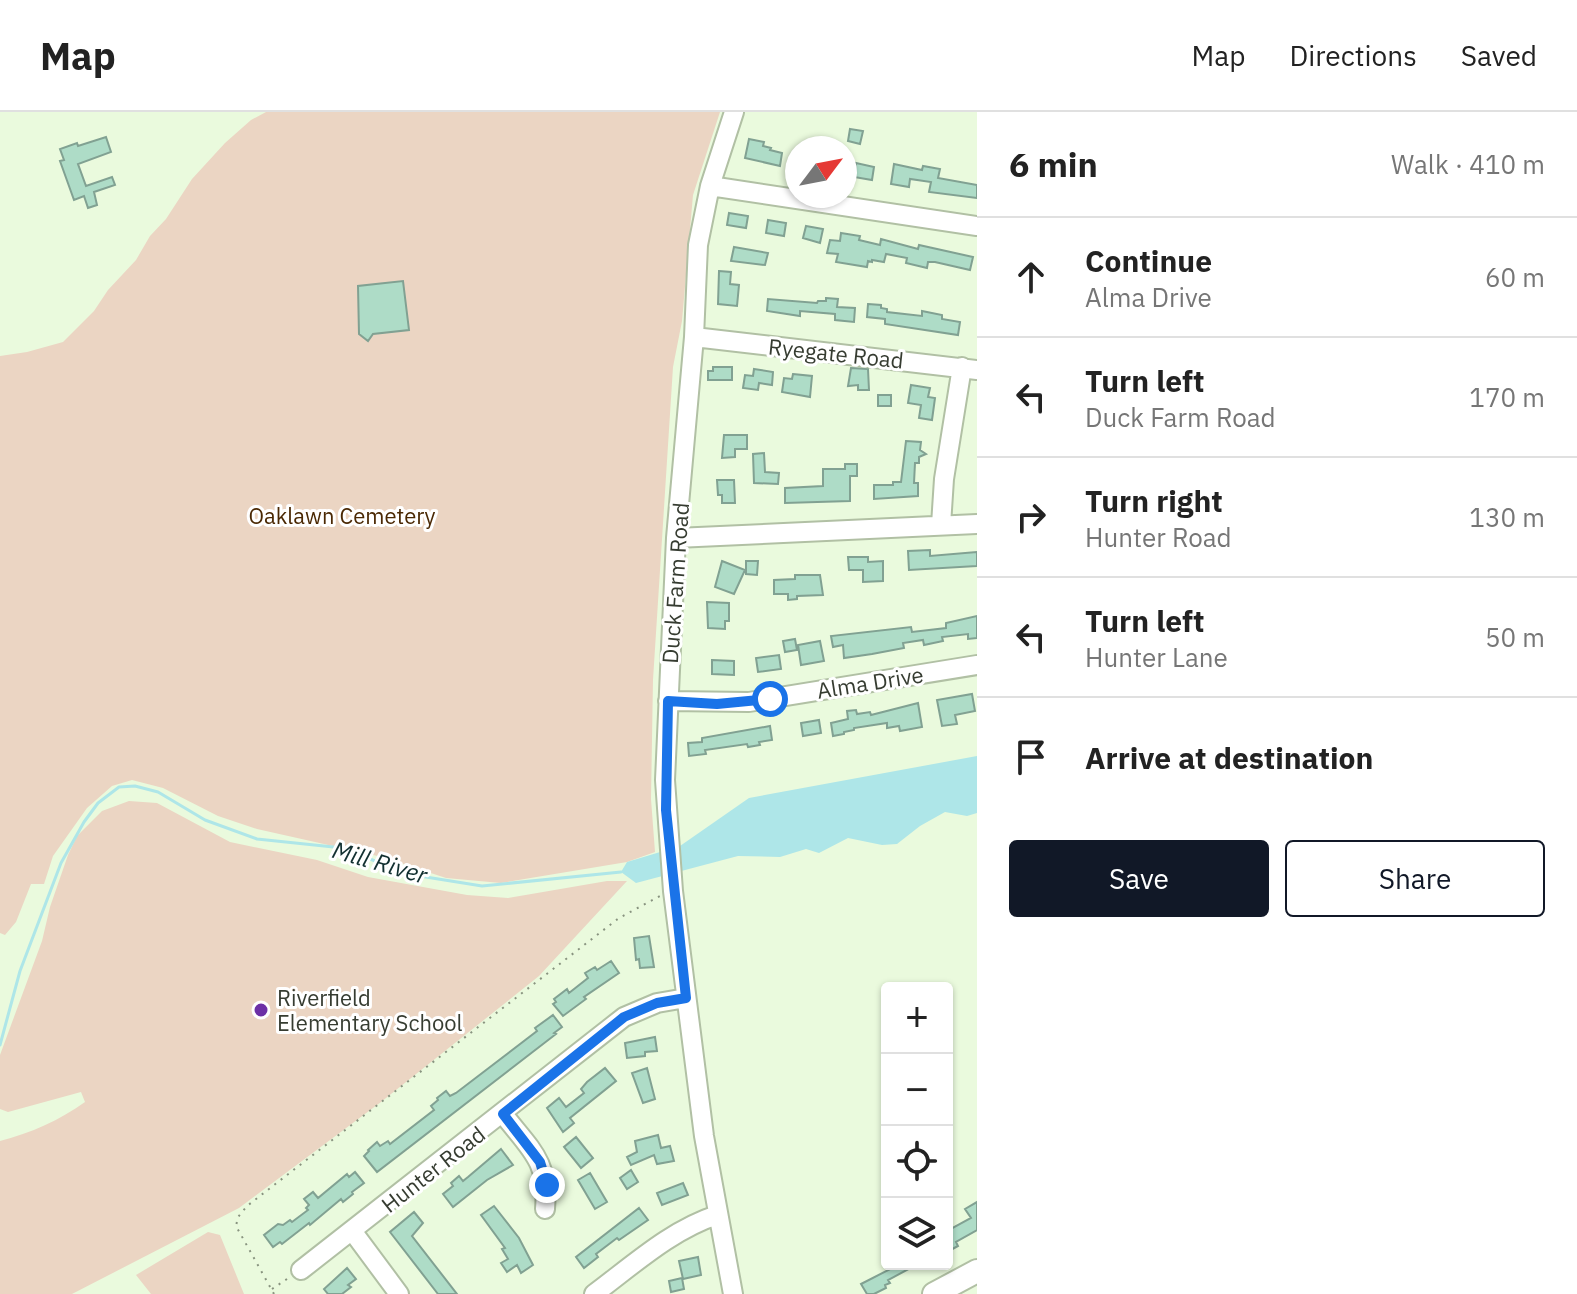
<!DOCTYPE html>
<meta charset="utf-8">
<style>
body{margin:0;font-family:"IBM Plex Sans",sans-serif;background:#f6f6f6;color:#222}
.controls{position:absolute;right:24px;bottom:24px;display:grid;overflow:hidden;border-radius:8px;box-shadow:0 2px 6px #0004}
.controls button{width:72px;height:72px;display:grid;place-items:center;padding:0;border:0;border-bottom:2px solid #e0e0e0;background:#fff;color:#222;font:40px sans-serif}
.compass{position:absolute;left:785px;top:24px;width:72px;height:72px;border-radius:50%;background:#fff;box-shadow:0 2px 6px #0004;rotate:58deg}
.stop{position:absolute;width:24px;height:24px;margin:-18px;border:6px solid #1a73e8;border-radius:50%;background:#fff}
.stop.end{background:#1a73e8;border-color:#fff;box-shadow:0 2px 8px #0008}
.list{margin:0;padding:0;list-style:none}
h2{display:flex;justify-content:space-between;align-items:center;height:104px;margin:0;padding:0 32px;font-size:34px}
h2 small{font-size:26px;font-weight:400;color:#767676}
.list li{display:grid;grid-template-columns:52px 1fr auto;gap:24px;align-items:center;box-sizing:border-box;height:120px;padding:0 32px;border-top:2px solid #e0e0e0}
.list b{display:block;font-size:30px;white-space:nowrap}
.list p{margin:0;font-size:26px;white-space:nowrap;color:#767676}
.list em{font-size:26px;font-style:normal;color:#767676}
.actions{display:flex;gap:16px;padding:24px 32px}
.actions a{flex:1;padding:18px 0;border:2px solid #111827;border-radius:8px;text-align:center;font-size:28px;color:#111827}
.actions .main{background:#111827;color:#fff}
.icon{flex:none;width:44px;height:44px;fill:none;stroke:currentColor;stroke-width:2;stroke-linecap:round;stroke-linejoin:round}
.map{position:relative;flex:none;width:977px;height:1182px;overflow:hidden}
header{display:flex;align-items:center;gap:48px;box-sizing:border-box;height:112px;padding:0 40px;background:#fff;border-bottom:2px solid #e0e0e0}
header strong{font-size:38px}
nav{display:flex;gap:44px;margin-inline-start:auto;font-size:28px}
main{display:flex}
aside{flex:1;background:#fff}
.map>svg:first-child{display:block}
</style>
<header>
<strong>Map</strong>
<nav><a>Map</a><a>Directions</a><a>Saved</a></nav>
</header>
<main>
<div class="map">
<svg width="977" height="1182" viewBox="0 0 977 1182">
<rect width="100%" height="100%" fill="#eafadd"/>
<path fill="#ebd5c3" d="M266,0H720L693,83L682,209L673,255L653,568L651,687L655,740L627,750L501,771L446,766L382,745L257,717L218,704L163,676L132,668L112,674L87,696L53,744L44,772H31L16,810L5,823L0,821V244L27,240L63,230L94,199L108,178L136,148L150,124L166,107L192,67L225,31L251,8Z
M129,689L157,691L230,730L317,748L368,765L467,783L508,786L607,769H627L539,864L381,990L239,1096L72,1182H0V1029C31,1021 60,1008 85,990L81,980L8,1000L0,997V943L42,829L50,795L68,743L77,724L102,699Z
M208,1120L220,1123L244,1182H151L136,1163Z"/>
<path fill="#aee6e8" d="M977,644V701L967,704L945,700L920,714L897,732L882,733L848,726L819,741L806,737L780,745L738,744L636,771L621,760L627,750L680,734L749,686Z"/>
<g fill="none" stroke-linecap="round" stroke-linejoin="round">
<path stroke="#aee6e8" stroke-width="3" d="M0,933L20,859L61,751L84,710L98,691L119,675L135,674L158,680L205,708L257,727L343,736L407,762L482,774L621,760"/>
</g>
<path fill="#aedcc7" stroke="#81a192" stroke-width="2" d="M850,17L863,19L860,32L848,29Z
M106,25L111,40L78,52L86,74L112,65L115,73L94,80L97,93L88,96L84,84L74,88L60,49L64,48L60,37L77,31L78,34Z
M749,27L764,30L763,34L771,36L770,38L782,41L780,54L745,46Z
M856,51L874,55L872,68L854,65Z
M894,52L922,58L923,54L940,57L938,66L977,73V86L929,80L931,70L910,67L909,75L891,72Z
M729,101L748,104L746,116L727,113Z
M768,108L786,111L784,124L766,121Z
M806,114L823,117L820,131L803,126Z
M841,121L860,124L859,128L880,133L881,127L918,137L919,133L973,145L970,158L935,150H928L927,156L906,151L907,146L886,142L884,150L872,148V150L868,149L867,155L836,150L838,142L827,141L830,128L840,129Z
M734,135L768,141L765,153L731,149Z
M719,159L731,160L730,172L739,173L737,194L718,192Z
M403,169L409,218L373,222L368,229L359,222L358,174Z
M826,186L838,187L837,195L855,196L854,210L835,208V202L800,199V204L767,199L768,187L817,191L818,189H826Z
M868,192L881,193V196L887,197V200L922,204V199L942,203V207L960,210L958,223L885,212V207L867,205Z
M713,255H732V268H708V259H713Z
M851,256L868,257L869,278H858V273L848,274Z
M754,257L773,260L772,273L759,271L758,278L743,276L745,263L753,264Z
M793,262L812,264L810,285L782,280L784,266L792,267Z
M911,273L930,276L928,285L935,286L932,308L919,306L921,293L908,291Z
M878,283H891V294H878Z
M724,323H747V337H735V345L722,346Z
M906,329L921,330L920,338L926,342L919,345V351H915L914,371H918V384L874,387V373H893V370H901Z
M764,341L765,360L779,361L778,372L754,371L753,342Z
M845,352H857V364H850V389L785,391V376L823,374V357H845Z
M717,368H734L735,391H722V383H718Z
M930,438V444L977,440V454L909,458L908,439Z
M848,445H868V450L883,449V469L863,470V458H849Z
M722,449L745,458L734,482L715,475Z
M746,449H758L757,463L746,462Z
M795,463H820L823,483L797,484V487L788,488V482H774V468L795,467Z
M707,490L729,491V509H725V517L708,516Z
M977,504V526L968,527V522L942,525L943,529L924,533L923,528L903,531L904,536L872,542L844,546L843,533L833,535L831,524L911,515L912,520L946,516V511Z
M795,527L797,538L785,540L783,529Z
M820,529L824,549L801,553L798,533Z
M779,543L781,557L758,560L756,546Z
M712,548L734,549V563L712,562Z
M972,582L975,599L955,603L957,612L942,614L937,588Z
M918,591L922,615L900,619L899,614L887,616V611L854,616V618L844,620V622L833,624L831,611L848,607L847,599L856,598L857,602L870,600L871,603Z
M819,608L821,621L803,624L801,611Z
M770,614L772,628L759,630L760,633L748,635L747,632L705,638L706,642L689,644L688,631L702,630V626Z
M649,824L654,855L640,856L639,847L636,848L634,826Z
M611,849L619,861L584,885L586,887L563,904L553,892L556,890L554,887L567,877L569,881L588,866L585,861L595,855L597,858Z
M553,903L562,915L554,921L556,922L377,1060L364,1044L369,1039L368,1038L377,1030L380,1034L388,1029L390,1032L434,998L431,994L438,988L437,986L446,979L450,984L456,981L537,919L535,916Z
M655,925L657,939L645,940V944L627,946L625,931Z
M605,956L616,969L570,1006L574,1011L563,1020L547,996L559,986L566,995L584,981L581,977L587,970Z
M647,956L655,987L643,991L632,961Z
M658,1023L661,1036L670,1034L674,1049L657,1052L654,1043L631,1053L627,1045L637,1040L635,1029Z
M576,1025L593,1046L581,1056L564,1035Z
M501,1037L513,1053L487,1068L453,1095L443,1082L453,1074L451,1071L459,1064L463,1069L468,1065Z
M631,1058L638,1070L627,1077L620,1066Z
M355,1060L364,1071L352,1080L353,1082L343,1090L341,1087L310,1113L309,1111L282,1132L280,1130L273,1135L264,1123L278,1112L283,1113L290,1108L292,1110L308,1098L306,1096L309,1093L304,1087L313,1080L318,1086L347,1062L349,1065Z
M590,1061L607,1090L595,1097L578,1068Z
M683,1071L688,1083L662,1093L657,1081Z
M977,1090V1118L956,1130L958,1134L947,1140V1115L949,1118L971,1106L965,1097Z
M494,1094L519,1126L533,1153L521,1161L517,1153L507,1160L501,1151L508,1147L502,1137L505,1136L481,1103Z
M639,1096L648,1108L619,1128L617,1126L596,1142L598,1145L584,1156L576,1145Z
M414,1100L423,1111L412,1124L457,1182H438L390,1120Z
M698,1145L701,1163L683,1167L679,1149Z
M900,1152H918L888,1168L890,1171L885,1173L886,1176L874,1182H867L861,1172Z
M347,1156L356,1167L348,1173L351,1175L342,1182H328L324,1177Z
M682,1166L684,1177L671,1180L669,1169Z"/>
<g fill="none" stroke-linecap="round" stroke-linejoin="round">
<defs>
<path id="minor" d="M710,74L977,114
M694,225L977,258
M941,413L944,367L962,255
M676,426L977,412
M668,589L749,590L977,553
M503,1002C531,1038 549,1049 545,1097
M353,1120L399,1182
M301,1158L624,905L657,891L686,886
M594,1182C633,1153 671,1118 717,1103
M733,1182L704,1024L673,779L665,668L676,426L694,225L698,133L710,74L734,0"/>
<path id="major" d="M934,1182L977,1159"/>
</defs>
<use href="#minor" stroke="#b1c0a4" stroke-width="22"/>
<use href="#major" stroke="#b1c0a4" stroke-width="26"/>
<path stroke="#88937f" stroke-width="2" stroke-dasharray="2 6" stroke-linecap="butt" d="M272,1177L290,1165
M274,1182L236,1114L238,1105L247,1094L619,806L660,784"/>
<use href="#minor" stroke="#fff" stroke-width="18"/>
<use href="#major" stroke="#fff" stroke-width="22"/>
</g>
<g fill="none" stroke-linecap="round" stroke-linejoin="round">
<path stroke="#1a73e8" stroke-width="10" d="M547,1073L540,1050L503,1002L624,905L657,891L686,886L666,698L668,589L717,592L770,587"/>
</g>
<circle fill="#6c30a6" stroke="#fff" stroke-width="3" cx="261" cy="898" r="8"/>
<g text-anchor="middle" dominant-baseline="central" stroke-width="6" stroke-linejoin="round" paint-order="stroke">
<g font-size="22" fill="#363c31" stroke="#fff">
<text transform="translate(836 241) rotate(6)">Ryegate Road</text>
<text transform="translate(675 471) rotate(-86)">Duck Farm Road</text>
<text transform="translate(870 570) rotate(-9)">Alma Drive</text>
<text transform="translate(433 1057) rotate(-38)">Hunter Road</text>
</g>
<g font-size="22" fill="#4a2803" stroke="#fff">
<text x="342" y="403">Oaklawn Cemetery</text>
</g>
<g font-size="22" fill="#363c31" stroke="#fff" text-anchor="start">
<text x="277" y="885">Riverfield<tspan x="277" dy="25">Elementary School</tspan></text>
</g>
<g font-size="24" font-style="italic" fill="#133031" stroke="#fff">
<text transform="translate(380 750) rotate(16)">Mill River</text>
</g>
</g>
</svg>
<div class="controls">
<button>+</button>
<button>−</button>
<button><svg class="icon" aria-label="locate" viewBox="0 0 24 24"><circle cx="12" cy="12" r="6"/><path d="M12 2v4M12 18v4M2 12h4M18 12h4"/></svg></button>
<button><svg class="icon" aria-label="layers" viewBox="0 0 24 24"><path d="M12 4l9 5-9 5-9-5zM3 14l9 5 9-5"/></svg></button>
</div>
<svg class="compass" viewBox="-18 -18 36 36"><path d="M0-13l5 13h-10z" fill="#e53935"/><path d="M0 13l5-13h-10z" fill="#767676"/></svg>
<div class="stop" style="left:770px;top:587px"></div>
<div class="stop end" style="left:547px;top:1073px"></div>
</div>
<aside>
<h2>6 min<small>Walk · 410 m</small></h2>
<ul class="list">
<li><svg class="icon" aria-label="ahead" viewBox="0 0 24 24"><path d="M12 20V5M6 11l6-6 6 6"/></svg><div><b>Continue</b><p>Alma Drive</p></div><em>60 m</em></li>
<li><svg class="icon" aria-label="left" viewBox="0 0 24 24"><path d="M17 20v-9H6M10 6l-5 5 5 5"/></svg><div><b>Turn left</b><p>Duck Farm Road</p></div><em>170 m</em></li>
<li><svg class="icon" aria-label="right" viewBox="0 0 24 24"><path d="M7 20v-9h11M14 6l5 5-5 5"/></svg><div><b>Turn right</b><p>Hunter Road</p></div><em>130 m</em></li>
<li><svg class="icon" aria-label="left" viewBox="0 0 24 24"><path d="M17 20v-9H6M10 6l-5 5 5 5"/></svg><div><b>Turn left</b><p>Hunter Lane</p></div><em>50 m</em></li>
<li><svg class="icon" aria-label="arrive" viewBox="0 0 24 24"><path d="M6 21V4h12l-3 4 3 4H6"/></svg><div><b>Arrive at destination</b></div></li>
</ul>
<div class="actions"><a class="main">Save</a><a>Share</a></div>
</aside>
</main>
